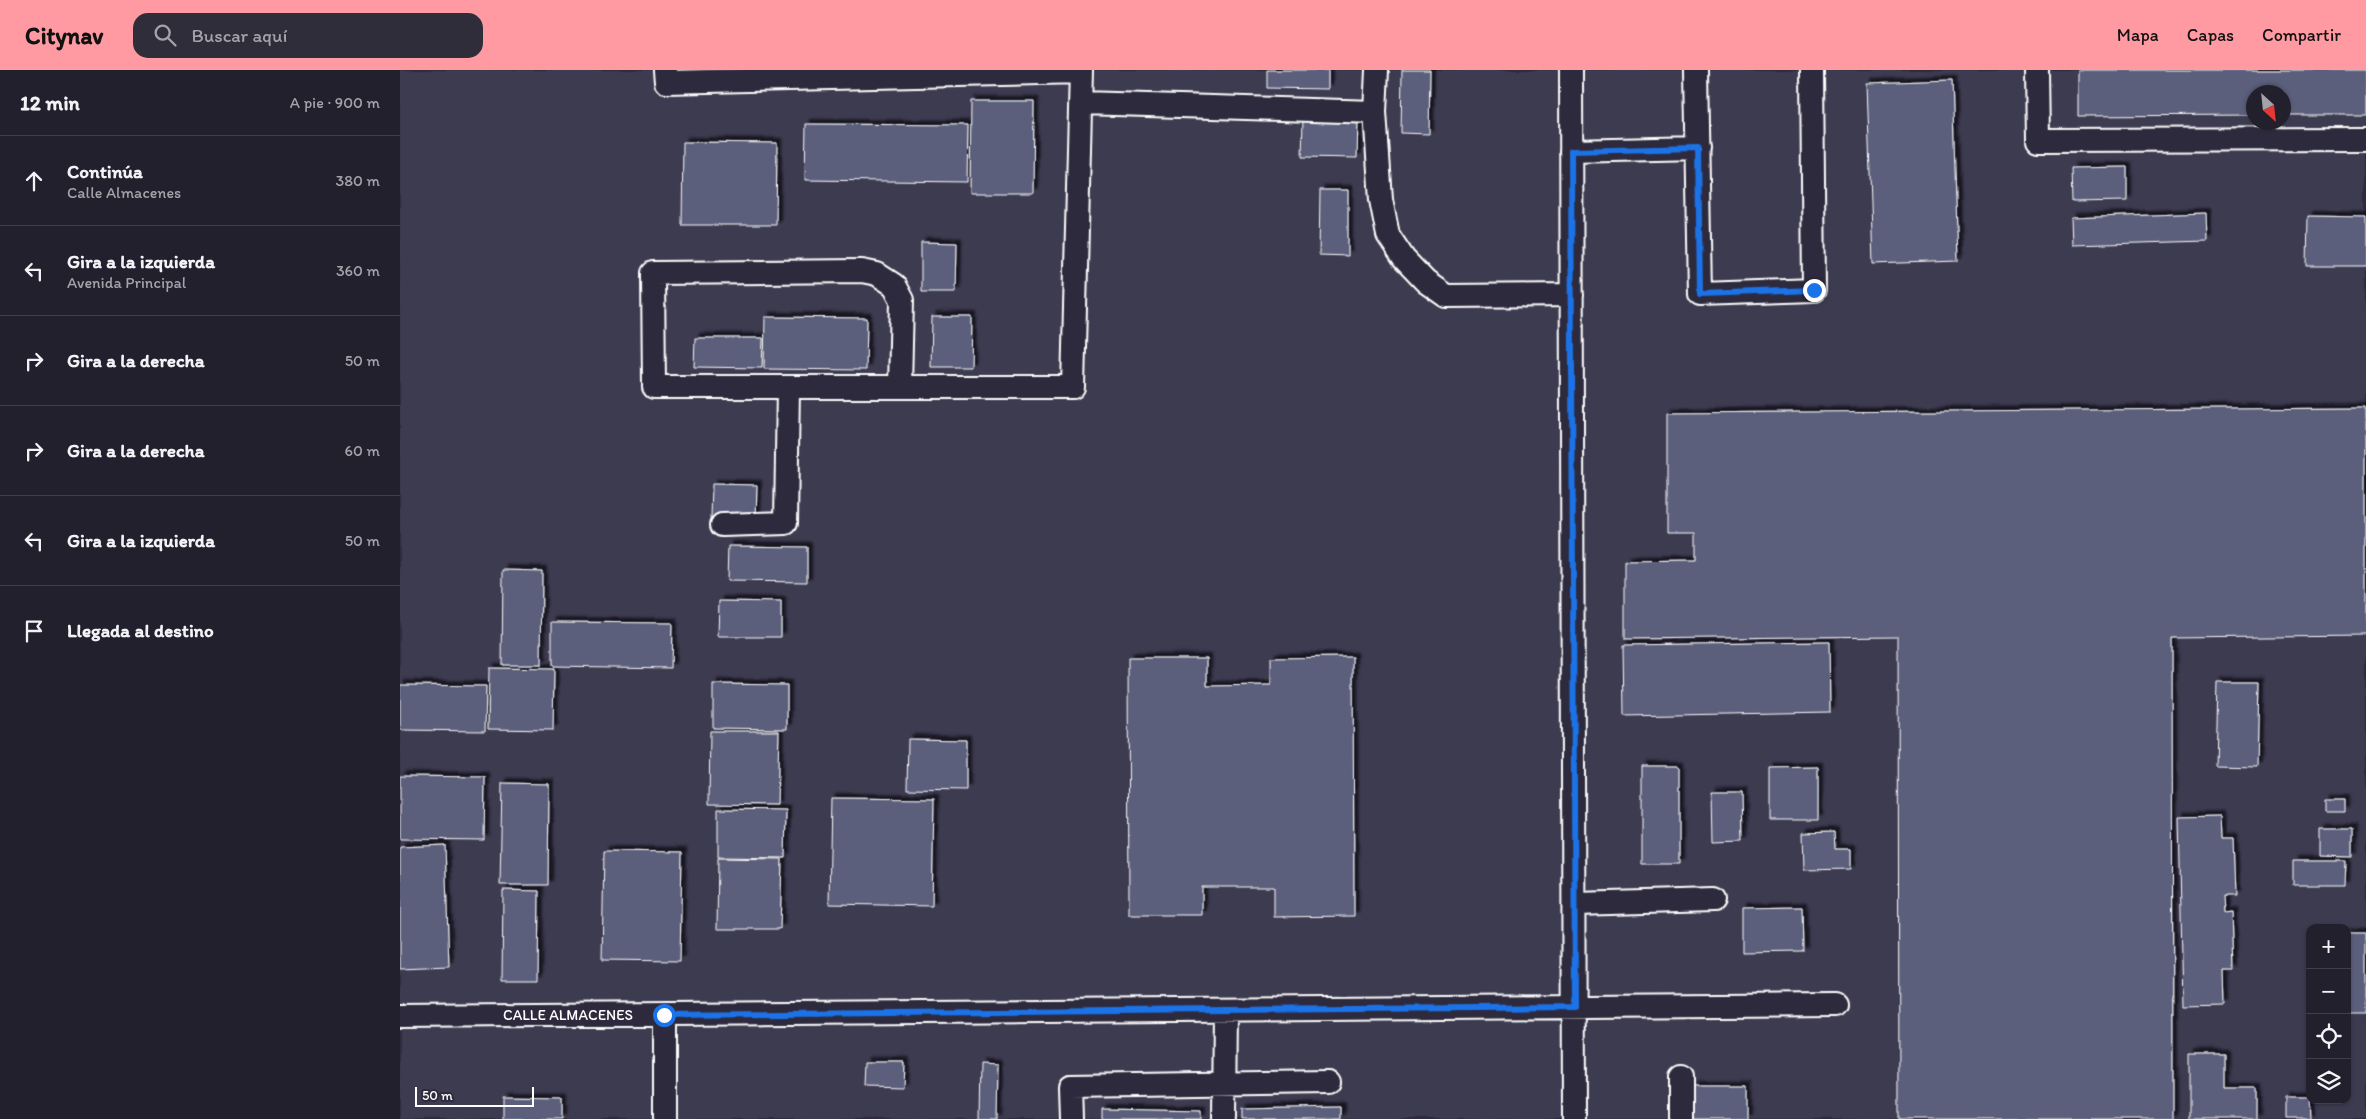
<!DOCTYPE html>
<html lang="es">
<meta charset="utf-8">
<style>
body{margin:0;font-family:Itim,sans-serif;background:#2f2d3a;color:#f1f3f6}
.controls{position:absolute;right:15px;bottom:15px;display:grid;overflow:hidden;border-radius:10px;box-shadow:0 1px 4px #0004}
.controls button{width:45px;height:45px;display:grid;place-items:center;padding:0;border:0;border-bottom:1px solid #403e4a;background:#23202e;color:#f1f3f6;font:25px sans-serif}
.compass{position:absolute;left:1846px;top:15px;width:45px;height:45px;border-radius:50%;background:#23202e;box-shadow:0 1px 4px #0004;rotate:153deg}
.scale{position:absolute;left:15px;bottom:12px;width:119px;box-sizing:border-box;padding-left:5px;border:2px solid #fff;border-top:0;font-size:14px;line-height:18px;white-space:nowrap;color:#fff;-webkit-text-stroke:4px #2f2a3d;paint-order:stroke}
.stop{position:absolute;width:15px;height:15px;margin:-11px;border:4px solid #1a73e8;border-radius:50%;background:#fff}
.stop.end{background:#1a73e8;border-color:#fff;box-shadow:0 1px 5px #0008}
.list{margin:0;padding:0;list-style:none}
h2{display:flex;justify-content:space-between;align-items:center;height:65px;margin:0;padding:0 20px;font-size:21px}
h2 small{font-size:16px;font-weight:400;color:#a3a3aa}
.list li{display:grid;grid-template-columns:32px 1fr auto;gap:15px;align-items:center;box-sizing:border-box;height:90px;padding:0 20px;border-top:1px solid #403e4a}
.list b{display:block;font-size:19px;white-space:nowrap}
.list p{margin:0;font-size:16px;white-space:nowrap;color:#a3a3aa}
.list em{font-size:16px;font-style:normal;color:#a3a3aa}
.icon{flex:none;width:28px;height:28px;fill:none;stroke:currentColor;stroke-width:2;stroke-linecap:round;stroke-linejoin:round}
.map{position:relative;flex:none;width:1966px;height:1049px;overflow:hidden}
header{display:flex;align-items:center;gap:30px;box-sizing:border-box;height:70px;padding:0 25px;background:#ff9aa2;color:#111}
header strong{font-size:24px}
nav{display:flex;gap:28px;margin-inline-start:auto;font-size:18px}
.search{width:350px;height:45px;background:#2f2d3a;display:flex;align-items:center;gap:12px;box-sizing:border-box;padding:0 18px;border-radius:15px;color:#a3a3aa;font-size:19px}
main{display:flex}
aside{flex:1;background:#23202e}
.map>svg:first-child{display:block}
</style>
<header>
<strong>Citynav</strong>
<div class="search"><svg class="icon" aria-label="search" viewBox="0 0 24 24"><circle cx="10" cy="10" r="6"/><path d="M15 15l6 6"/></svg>Buscar aquí</div>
<nav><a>Mapa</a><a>Capas</a><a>Compartir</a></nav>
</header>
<main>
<aside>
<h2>12 min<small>A pie · 900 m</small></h2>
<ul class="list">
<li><svg class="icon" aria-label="ahead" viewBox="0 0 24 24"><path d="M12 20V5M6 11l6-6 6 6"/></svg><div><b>Continúa</b><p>Calle Almacenes</p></div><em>380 m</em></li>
<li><svg class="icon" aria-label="left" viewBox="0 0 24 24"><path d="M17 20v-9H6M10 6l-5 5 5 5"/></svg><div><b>Gira a la izquierda</b><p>Avenida Principal</p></div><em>360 m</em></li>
<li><svg class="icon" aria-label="right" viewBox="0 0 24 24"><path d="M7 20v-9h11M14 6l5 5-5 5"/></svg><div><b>Gira a la derecha</b></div><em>50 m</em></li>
<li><svg class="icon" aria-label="right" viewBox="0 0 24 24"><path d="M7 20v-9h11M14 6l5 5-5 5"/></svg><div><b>Gira a la derecha</b></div><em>60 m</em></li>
<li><svg class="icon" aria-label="left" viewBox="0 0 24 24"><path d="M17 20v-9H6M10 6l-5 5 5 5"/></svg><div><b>Gira a la izquierda</b></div><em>50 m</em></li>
<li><svg class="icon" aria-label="arrive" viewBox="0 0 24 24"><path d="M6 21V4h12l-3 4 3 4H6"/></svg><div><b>Llegada al destino</b></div></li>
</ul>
</aside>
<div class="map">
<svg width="1966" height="1049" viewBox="0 0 1966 1049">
<defs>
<filter id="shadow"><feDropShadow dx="4.5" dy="-4.5" stdDeviation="1" flood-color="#0009"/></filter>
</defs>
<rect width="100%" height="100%" fill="#2f2a3d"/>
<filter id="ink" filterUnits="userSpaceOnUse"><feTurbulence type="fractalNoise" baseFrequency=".02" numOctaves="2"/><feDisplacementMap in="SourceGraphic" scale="10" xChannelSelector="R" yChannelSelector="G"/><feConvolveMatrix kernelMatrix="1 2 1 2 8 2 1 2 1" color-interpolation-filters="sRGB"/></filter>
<g filter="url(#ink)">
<path fill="#3c3a50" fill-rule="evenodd" d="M0,0H1966V1049H0ZM1854,22H1884V52H1854ZM1910,858H1947V1030H1910Z"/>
<path fill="#5c5f7c" stroke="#fff" filter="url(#shadow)" d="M867,0H928V19L867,18Z
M1002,0H1030L1029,64L1001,63Z
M1678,0H1966V45H1884V22H1854V45L1678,46Z
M1552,10L1558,191L1473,194L1467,13Z
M571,31H634L633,123H570Z
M903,48L958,49L957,88L902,87Z
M406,54L568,55L567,112L405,110Z
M283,72L377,73L376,155H282Z
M1727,97V131L1672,132L1671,98Z
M920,120H948V186L919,185Z
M1806,143L1807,171L1672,175L1671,148Z
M1908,146L1966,147V196H1907Z
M521,172L557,173L556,222H521Z
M365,247L467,248L466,300L364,299Z
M532,247H572L571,297H531Z
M295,268H363L362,298L294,297Z
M1966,338V566L1772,568L1773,1049H1499L1498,566L1225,569V491L1296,490V463H1267V343Z
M312,414L357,415L356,449L311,448Z
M328,476L407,477V512L327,511Z
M103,500L142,501L141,595H102Z
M319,531L381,532V567H318Z
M152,552L272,553L271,598L152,596Z
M1429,572L1430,642L1224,646L1223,575Z
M953,587L954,846L874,847V817H802V845H729L728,588H807V616L871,615V588Z
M89,598L154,599L153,660L88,659Z
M1817,612H1859L1857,697L1815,696Z
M313,614L387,615V659L313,658Z
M0,615L86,616L85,661L0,660Z
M310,661H379L377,735L309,734Z
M508,669L566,670V720L507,719Z
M1242,696H1279V794H1242Z
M1418,697V750H1370V698Z
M0,706L85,707L84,770L0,769Z
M102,713L149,714L148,815H100Z
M1312,722H1342L1343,771L1313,772Z
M431,728L534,729L532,836L429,834Z
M1925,729H1945V741H1925Z
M318,739L386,740L385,788L318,787Z
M1820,746L1821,768H1833L1835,826H1822L1823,843L1831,842L1833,901H1824L1825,934L1783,935L1779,747Z
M1920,759H1952V787L1920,786Z
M1434,762L1435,779H1451V799L1404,800L1403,763Z
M45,775L49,897L0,899V777Z
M204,781L282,782L280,891L202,890Z
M318,788L382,789L380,859H317Z
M1893,791H1946L1945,815H1893Z
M103,820L139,821L138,909H102Z
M1402,837L1403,881L1342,882V838Z
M1947,863H1966V943H1947Z
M1789,984H1824V1018H1857V1049H1789Z
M465,992H504L503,1017L464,1016Z
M580,994L598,995L597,1049H579Z
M1292,1016H1348V1049H1292Z
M103,1026L162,1027V1049H103Z
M1886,1027H1910L1911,1048H1886Z
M941,1037V1049H842V1039Z
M702,1039L801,1041V1049H702Z"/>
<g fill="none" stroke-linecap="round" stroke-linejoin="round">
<defs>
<path id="minor" d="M265,0L266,12L681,2
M977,0L975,42L981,130L988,165L1004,189L1026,212L1046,226L1172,225
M1171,0L1174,1049
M1296,0L1300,224L1414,220L1412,0
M1637,0L1638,70L1966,69
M682,33L975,42
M1171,81L1298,78
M500,317L502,230L494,215L477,204L462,201L253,203L254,317H673L681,0
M322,455L386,453L388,317
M1175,834L1313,830
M265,945V1049
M0,946L1435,935
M671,1049L670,1016L928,1012
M824,1049L825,940
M1281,1049V1007"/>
</defs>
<use href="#minor" stroke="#fff" stroke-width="26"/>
<use href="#minor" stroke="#2f2a3d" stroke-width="22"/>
</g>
</g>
<g fill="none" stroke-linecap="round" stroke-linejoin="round" filter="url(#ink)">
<path stroke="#1a73e8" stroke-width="6" d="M264,945L1175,937L1171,81L1298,78L1300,224L1414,220"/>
</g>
<g text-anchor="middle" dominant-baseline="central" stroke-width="4.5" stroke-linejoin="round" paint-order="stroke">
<g font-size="15" fill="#fff" stroke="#2f2a3d">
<text x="168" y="945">CALLE ALMACENES</text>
</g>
</g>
</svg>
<div class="controls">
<button>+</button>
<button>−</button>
<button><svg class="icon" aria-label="locate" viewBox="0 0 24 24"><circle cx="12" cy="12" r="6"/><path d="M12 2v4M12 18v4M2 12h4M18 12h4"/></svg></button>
<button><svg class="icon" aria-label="layers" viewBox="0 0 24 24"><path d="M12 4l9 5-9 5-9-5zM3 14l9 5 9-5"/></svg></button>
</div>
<svg class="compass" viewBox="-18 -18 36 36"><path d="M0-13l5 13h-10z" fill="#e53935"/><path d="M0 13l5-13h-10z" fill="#a3a3aa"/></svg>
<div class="scale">50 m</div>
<div class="stop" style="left:264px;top:945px"></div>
<div class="stop end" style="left:1414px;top:220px"></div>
</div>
</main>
